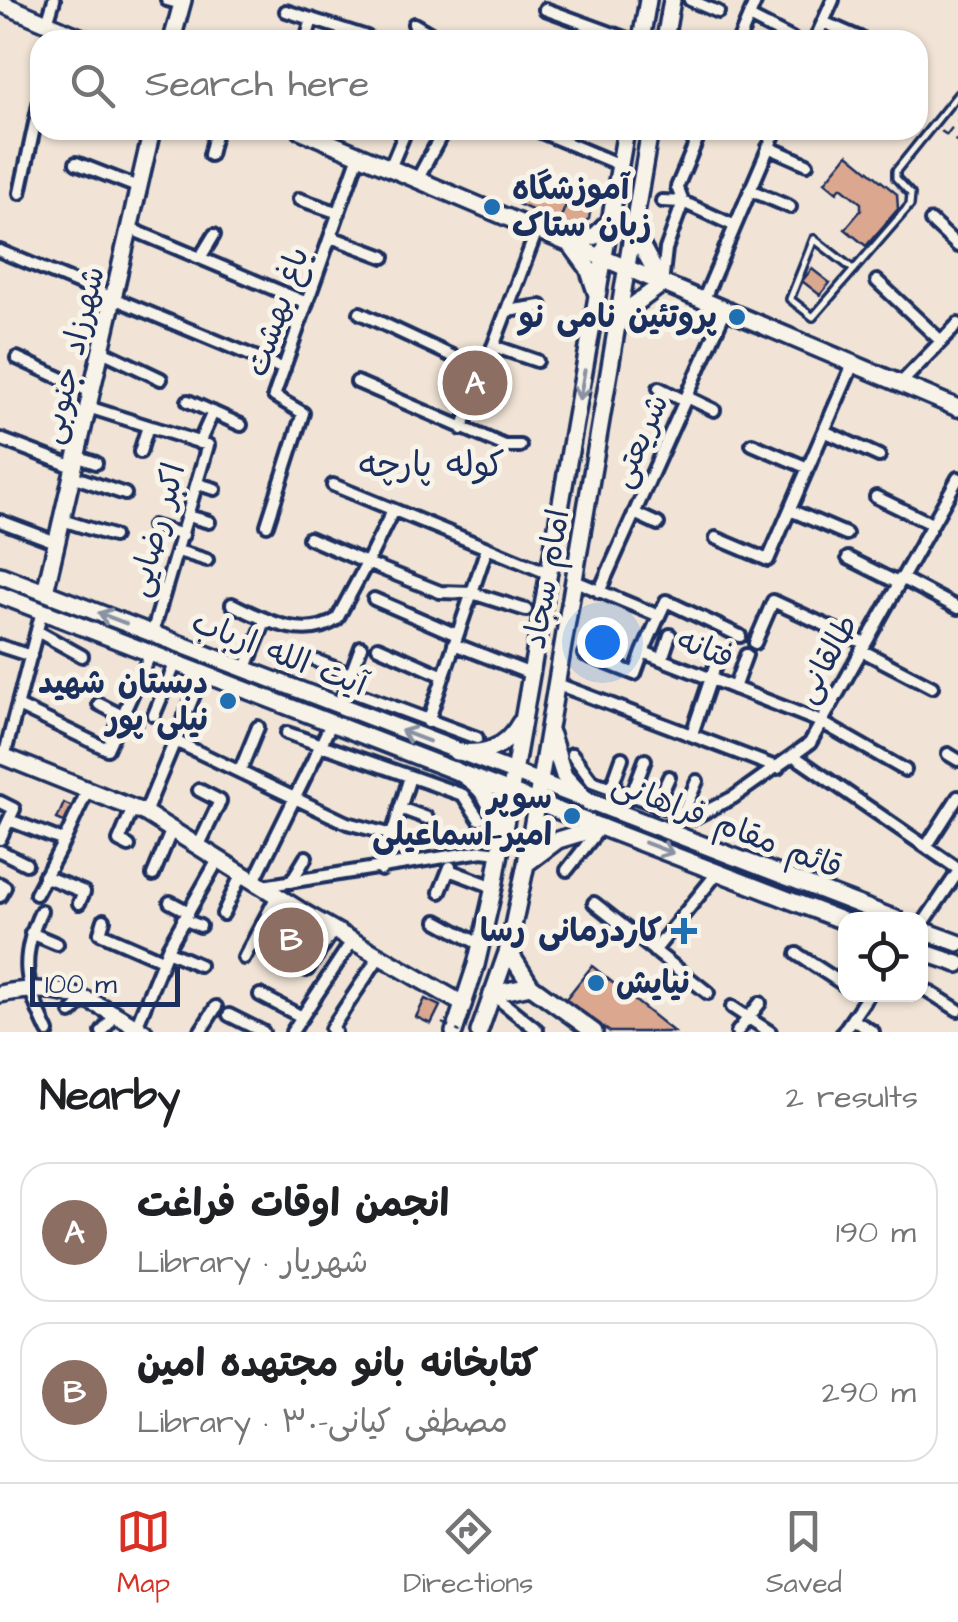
<!DOCTYPE html>
<meta charset="utf-8">
<style>
body{margin:0;font-family:"Architects Daughter","Playpen Sans Arabic",sans-serif;background:#f6f6f6;color:#202124}
.controls{position:absolute;right:30px;bottom:30px;display:grid;overflow:hidden;border-radius:20px;box-shadow:0 2px 8px #0004}
.controls button{width:90px;height:90px;display:grid;place-items:center;padding:0;border:0;border-bottom:2px solid #e0e0e0;background:#fff;color:#202124;font:50px sans-serif}
.scale{position:absolute;left:30px;bottom:25px;width:150px;box-sizing:border-box;padding-left:10px;border:5px solid #1b2f5e;border-top:0;font-size:28px;line-height:35px;white-space:nowrap;color:#1b2f5e;-webkit-text-stroke:8px #f7f3e8;paint-order:stroke}
.you{position:absolute;left:602px;top:642px;width:35px;height:35px;margin:-25px;border:8px solid #fff;border-radius:50%;background:#1a73e8;box-shadow:0 0 0 15px #1a73e833}
.badge{display:grid;place-items:center;width:65px;height:65px;border-radius:50%;background:#d93025;color:#fff;font-size:32px;font-weight:700}
.pin{position:absolute;translate:-50% -50%;border:5px solid #fff;box-shadow:0 2px 10px #0006}
.list{margin:0;padding:0;list-style:none}
h2{display:flex;justify-content:space-between;align-items:center;height:130px;margin:0;padding:0 40px;font-size:42px}
h2 small{font-size:32px;font-weight:400;color:#757577}
.list li{display:grid;grid-template-columns:65px 1fr auto;gap:30px;align-items:center;box-sizing:border-box;height:140px;margin:0 20px 20px;padding:0 20px;border:2px solid #e0e0e0;border-radius:30px}
.list b{display:block;font-size:38px;white-space:nowrap}
.list p{margin:0;font-size:32px;white-space:nowrap;color:#757577}
.list em{font-size:32px;font-style:normal;color:#757577}
.icon{flex:none;width:55px;height:55px;fill:none;stroke:currentColor;stroke-width:2;stroke-linecap:round;stroke-linejoin:round}
.map{position:relative;flex:none;width:958px;height:1032px;overflow:hidden}
.search{position:absolute;background:#fff;box-shadow:0 2px 8px #0004;left:30px;right:30px;top:30px;height:110px;display:flex;align-items:center;gap:25px;box-sizing:border-box;padding:0 35px;border-radius:30px;color:#757577;font-size:38px}
.sheet{height:450px;background:#fff}
nav{display:flex;justify-content:space-around;align-items:center;box-sizing:border-box;height:140px;border-top:2px solid #e0e0e0;background:#fff;font-size:28px;color:#757577}
nav a{display:grid;justify-items:center;gap:5px}
nav .on{color:#d93025}
.map>svg:first-child{display:block}
</style>
<div class="map">
<svg width="958" height="1032" viewBox="0 0 958 1032">
<rect width="100%" height="100%" fill="#f1e4d6"/>
<filter id="ink" filterUnits="userSpaceOnUse"><feTurbulence type="fractalNoise" baseFrequency=".01" numOctaves="2"/><feDisplacementMap in="SourceGraphic" scale="20" xChannelSelector="R" yChannelSelector="G"/><feConvolveMatrix kernelMatrix="1 2 1 2 8 2 1 2 1" color-interpolation-filters="sRGB"/></filter>
<g filter="url(#ink)">
<path fill="#dba88f" stroke="#1b2f5e" stroke-width="2.5" d="M848,154L897,194L898,209L866,246L845,229L861,210V203L841,187L837,192L825,182Z
M528,178L570,195L559,222L518,204Z
M570,195L592,202L589,219L573,228L559,222Z
M812,269L830,283L820,295L802,281Z
M64,803L76,809L68,824L57,819Z
M289,922L309,933L294,959L274,947Z
M592,966L674,1032H610L565,1000Z
M425,999L440,1006L431,1024L416,1017Z"/>
<g fill="none" stroke-linecap="round" stroke-linejoin="round">
<defs>
<path id="lane" d="M854,270L814,239L790,299L813,317L910,205L911,194L896,178V171L958,94"/>
<path id="street" d="M167,0L182,4
M690,0L718,12
M545,9L630,40
M286,11L367,37
M749,17L792,39
M823,22L860,38
M47,23L54,0
M414,24L441,40
M306,40L312,19
M493,40L496,35
M739,40L756,0
M815,40L833,0
M536,130L620,165
M768,147L807,164
M210,155L216,130
M76,163L140,188
M390,168L406,130
M417,180L444,130
M750,190L790,207
M20,193L40,100
M299,199L339,213
M662,201L683,202L735,226
M931,221L958,246
M131,229L307,303
M331,237L384,257
M0,251L284,369
M200,258L214,235
M877,281L941,341
M662,284L666,249L683,202L677,187L701,130
M703,301L776,130
M507,311L541,306
M360,313L484,371
M493,346L537,361
M102,351L161,379
M17,358L91,392
M357,382L505,446H520
M900,384L958,324
M659,388L685,401
M687,397L714,410
M188,401L241,425
M88,407L208,445L152,634
M462,429L537,230
M824,431L879,456
M0,439L74,467
M199,443L213,412
M752,444L808,468
M140,452L148,426
M76,456L96,463
M72,476L125,494
M198,484L215,489
M333,485L548,573
M876,497L932,524
M393,510L367,563L440,592L472,593L526,610
M790,510L846,534
M634,513L658,524
M188,516L209,522
M62,520L113,536
M0,521L56,542
M267,525L303,413L274,396L359,155
M153,526L183,535
M716,538L768,560L853,364
M178,551L207,560
M848,558L898,583
M901,578L958,608
M575,581L659,616L666,601L740,636
M599,592L725,311
M374,599L457,635
M232,604C263,619 304,642 337,619L367,563L309,538
M37,631L82,656
M755,643L773,601L864,643
M454,644L531,674
M0,646L31,656
M378,647L444,676
M861,650L932,687
M643,652L659,616
M584,654L635,674L643,652L821,722L905,770
M662,659L670,635
M317,661L350,674
M245,670L265,621
M557,684L778,768
M734,688L746,655
M345,689L477,738
M344,693L361,647
M99,704L136,723
M20,707L107,749L151,653
M154,715L176,662
M428,722L487,548
M287,733L463,795L479,819
M692,734L716,663
M175,741L347,823L392,835
M572,754L592,781L693,818L734,797L810,743L958,478
M948,754L958,760
M794,756L958,869
M4,757L42,611
M240,771L258,727
M611,789L622,758
M631,797L645,760
M0,802L14,809L0,839
M656,806L669,777
M400,808L427,818
M145,813L203,673
M682,815L697,781
M9,820L64,841L36,894
M64,841L88,789
M199,845L220,801L199,790
M129,846L119,841L133,808
M926,847L958,797
M0,851L26,864
M381,870L409,780
M449,870L494,887
M567,870L600,828
M153,875L172,829
M44,876L84,892L79,903
M254,881L332,722
M291,882L306,857
M0,884L5,887L0,896
M263,886L482,851L500,853
M440,892L450,867
M170,902L187,911
M594,903L708,993
M41,911C18,961 26,985 48,1032
M223,914L242,873
M183,919L200,926
M104,920L100,933L162,960
M437,921L481,945
M920,928L958,872
M31,933L57,944
M167,951L199,965
M654,951L719,871
M797,954L846,986
M244,958L277,896
M307,970L334,930
M920,986L958,1010
M492,994L537,1030
M260,995L302,1017
M732,1007L770,1032
M71,1013L84,1000
M229,1015L263,1032
M852,1019L873,1032
M136,1027L169,946L219,858
M102,1032L116,1014
M200,1032L216,1007
M292,1032L352,941
M335,1032L331,1029L379,957
M737,1032L760,1003
M843,1032L869,994"/>
<path id="secondary" d="M0,3L87,40
M172,40L183,0
M300,130L958,408
M0,575L896,919
M45,592L152,130
M0,595L846,922
M0,755L145,813L306,914L463,1004
M920,929L958,943
M508,950L531,986L594,1032
M920,951L958,964
M0,994C61,981 93,1000 144,1032
M492,994L531,986"/>
<path id="primary" d="M641,40L648,0
M665,40L672,0
M597,295L588,268L571,245L595,236L611,220
M619,316L662,284L633,230
M551,735L564,776L590,804
M456,752C484,754 505,750 520,723
M455,770C483,786 494,801 497,833
M526,864L558,840L601,827
M454,1032L476,965L494,887L626,130
M479,1032L508,950L526,864L650,130"/>
</defs>
<use href="#lane" stroke="#1b2f5e" stroke-width="12"/>
<use href="#street" stroke="#1b2f5e" stroke-width="18"/>
<use href="#secondary" stroke="#1b2f5e" stroke-width="22"/>
<use href="#primary" stroke="#1b2f5e" stroke-width="22"/>
<path stroke="#1b2f5e" stroke-width="2.5" stroke-dasharray="8 8" stroke-linecap="butt" d="M941,131L958,142
M947,134L958,120"/>
<use href="#lane" stroke="#f7f3e8" stroke-width="5"/>
<use href="#street" stroke="#f7f3e8" stroke-width="10"/>
<use href="#secondary" stroke="#f7f3e8" stroke-width="15"/>
<use href="#primary" stroke="#f7f3e8" stroke-width="15"/>
<path stroke="#1b2f5e" stroke-width="2.5" stroke-dasharray="8 8" stroke-linecap="butt" d="M442,1023L460,1032"/>
</g>
<defs><path id="oneway-shaft" d="M-6 0H5M1.5-3L5.5 0L1.5 3" fill="none" stroke-width="1.6" stroke-linecap="round" stroke-linejoin="round" transform="scale(2.5)"/></defs>
<g stroke="#8991a3">
<use href="#oneway-shaft" transform="translate(582 385) rotate(100)"/>
<use href="#oneway-shaft" transform="translate(112 618) rotate(-159)"/>
<use href="#oneway-shaft" transform="translate(415 736) rotate(-159)"/>
<use href="#oneway-shaft" transform="translate(659 848) rotate(21)"/>
</g>
</g>
<g fill="#1f6fb2" stroke="#f7f3e8" stroke-width="4">
<circle cx="492" cy="207" r="10"/>
<circle cx="737" cy="317" r="10"/>
<circle cx="228" cy="701" r="10"/>
<circle cx="572" cy="816" r="10"/>
<path d="M679 916h10v10h10v10h-10v10h-10v-10h-10v-10h10z"/>
<circle cx="596" cy="983" r="10"/>
</g>
<g text-anchor="middle" dominant-baseline="central" stroke-width="10" stroke-linejoin="round" paint-order="stroke">
<g font-size="32" font-weight="bold" fill="#1b2f5e" stroke="#f7f3e8" text-anchor="end">
<text x="512" y="189" text-anchor="start">آموزشگاه<tspan x="512" dy="37">زبان ستاک</tspan></text>
<text x="717" y="317">پروتئین نامی نو</text>
<text x="208" y="683">دبستان شهید<tspan x="208" dy="37">نیلی پور</tspan></text>
<text x="552" y="798">سوپر<tspan x="552" dy="37">امیر-اسماعیلی</tspan></text>
<text x="662" y="931">کاردرمانی رسا</text>
<text x="616" y="983" text-anchor="start">نیایش</text>
</g>
<g font-size="32" fill="#1b2f5e" stroke="#f7f3e8">
<text transform="translate(278 312) rotate(-71)">باغ بهشت</text>
<text transform="translate(73 355) rotate(-76)">شهرزاد جنوبی</text>
<text transform="translate(640 441) rotate(-66)">شریعتی</text>
<text transform="translate(157 530) rotate(-74)">اکبر رضایی</text>
<text transform="translate(547 579) rotate(-80)">امام سجاد</text>
<text transform="translate(705 649) rotate(22)">فتانه</text>
<text transform="translate(279 654) rotate(21)">آیت الله ارباب</text>
<text transform="translate(827 659) rotate(-61)">طالقانی</text>
<text transform="translate(727 826) rotate(21)">قائم مقام فراهانی</text>
</g>
<g font-size="35" fill="#1b2f5e" stroke="#f7f3e8">
<text x="432" y="465">کوله پارچه</text>
</g>
</g>
</svg>
<div class="controls">
<button><svg class="icon" aria-label="locate" viewBox="0 0 24 24"><circle cx="12" cy="12" r="6"/><path d="M12 2v4M12 18v4M2 12h4M18 12h4"/></svg></button>
</div>
<div class="scale">100 m</div>
<div class="you"></div>
<div class="pin badge" style="left:475px;top:383px;background:#8d6e63">A</div>
<div class="pin badge" style="left:291px;top:940px;background:#8d6e63">B</div>
<div class="search"><svg class="icon" aria-label="search" viewBox="0 0 24 24"><circle cx="10" cy="10" r="6"/><path d="M15 15l6 6"/></svg>Search here</div>
</div>
<section class="sheet">
<h2>Nearby<small>2 results</small></h2>
<ul class="list">
<li><span class="badge" style="background:#8d6e63">A</span><div><b>انجمن اوقات فراغت</b><p>Library · شهریار</p></div><em>190 m</em></li>
<li><span class="badge" style="background:#8d6e63">B</span><div><b>کتابخانه بانو مجتهده امین</b><p>Library · ۳۰-مصطفی کیانی</p></div><em>290 m</em></li>
</ul>
</section>
<nav>
<a class="on"><svg class="icon" aria-label="map" viewBox="0 0 24 24"><path d="M3 6l6-2 6 2 6-2v14l-6 2-6-2-6 2zM9 4v14M15 6v14"/></svg>Map</a>
<a><svg class="icon" aria-label="directions" viewBox="0 0 24 24"><path d="M12 3l9 9-9 9-9-9zM9 14v-3h6M13 9l2 2-2 2"/></svg>Directions</a>
<a><svg class="icon" aria-label="saved" viewBox="0 0 24 24"><path d="M7 4h10v16l-5-4-5 4z"/></svg>Saved</a>
</nav>
